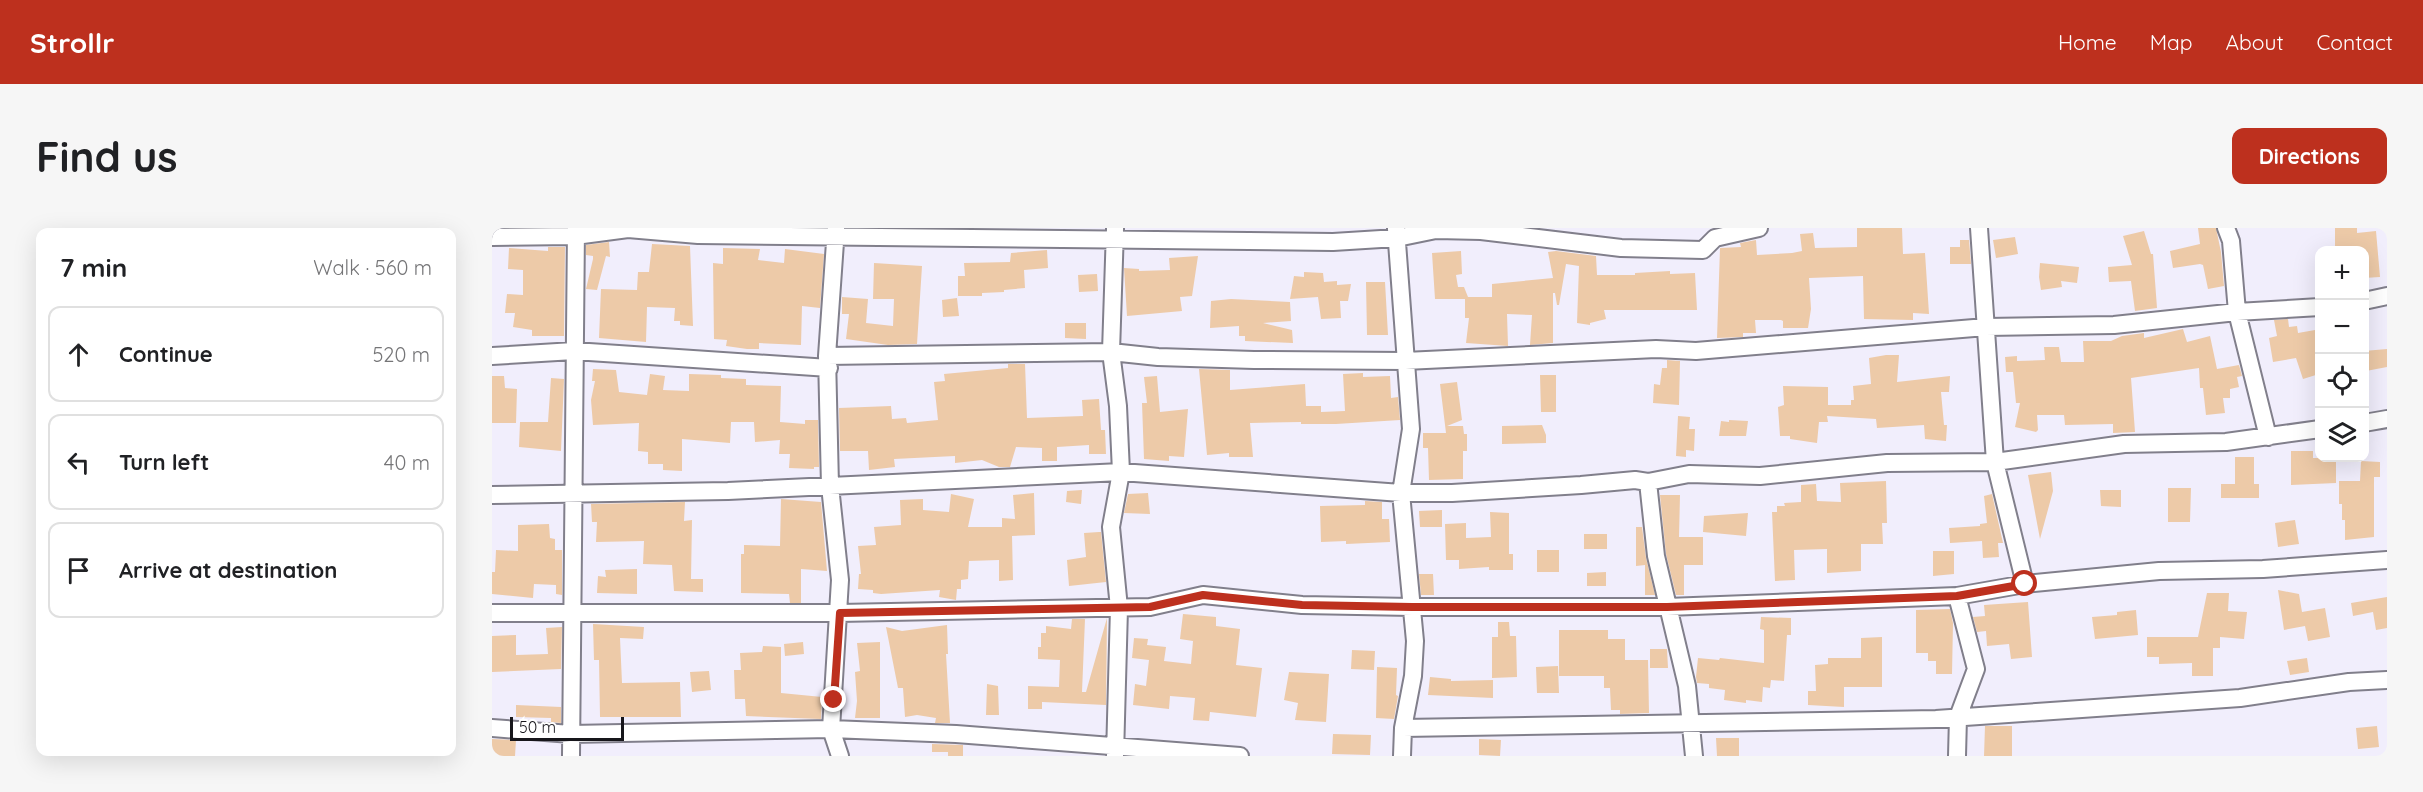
<!DOCTYPE html>
<meta charset="utf-8">
<style>
body{margin:0;font-family:Quicksand,sans-serif;background:#f6f6f6;color:#202124}
.controls{position:absolute;right:18px;top:18px;display:grid;overflow:hidden;border-radius:12px;box-shadow:0 6px 24px #0002}
.controls button{width:54px;height:54px;display:grid;place-items:center;padding:0;border:0;border-bottom:2px solid #e0e0e0;background:#fff;color:#202124;font:30px sans-serif}
.scale{position:absolute;left:18px;bottom:15px;width:114px;box-sizing:border-box;padding-left:6px;border:3px solid #17161b;border-top:0;font-size:16px;line-height:21px;white-space:nowrap;color:#17161b;-webkit-text-stroke:4px #fff;paint-order:stroke}
.stop{position:absolute;width:18px;height:18px;margin:-14px;border:4px solid #bd301e;border-radius:50%;background:#fff}
.stop.end{background:#bd301e;border-color:#fff;box-shadow:0 2px 6px #0008}
.list{margin:0;padding:0;list-style:none}
h2{display:flex;justify-content:space-between;align-items:center;height:78px;margin:0;padding:0 24px;font-size:26px}
h2 small{font-size:20px;font-weight:400;color:#757577}
.list li{display:grid;grid-template-columns:39px 1fr auto;gap:18px;align-items:center;box-sizing:border-box;height:96px;margin:0 12px 12px;padding:0 12px;border:2px solid #e0e0e0;border-radius:12px}
.list b{display:block;font-size:22px;white-space:nowrap}
.list em{font-size:20px;font-style:normal;color:#757577}
.icon{flex:none;width:33px;height:33px;fill:none;stroke:currentColor;stroke-width:2;stroke-linecap:round;stroke-linejoin:round}
.map{position:relative;flex:none;width:1895px;height:528px;overflow:hidden;border-radius:12px}
header{display:flex;align-items:center;gap:36px;box-sizing:border-box;height:84px;padding:0 30px;background:#bd301e;color:#fff}
header strong{font-size:28px}
nav{display:flex;gap:33px;margin-inline-start:auto;font-size:21px}
.intro{display:flex;align-items:center;justify-content:space-between;box-sizing:border-box;height:144px;padding:0 36px}
h1{margin:0;font-size:42px}
.button{padding:15px 27px;border-radius:12px;background:#bd301e;color:#fff;font-size:21px;font-weight:700}
main{display:flex;gap:36px;padding:0 36px}
aside{flex:1;background:#fff;border-radius:12px;box-shadow:0 6px 24px #0002}
.map>svg:first-child{display:block}
</style>
<header>
<strong>Strollr</strong>
<nav><a>Home</a><a>Map</a><a>About</a><a>Contact</a></nav>
</header>
<div class="intro"><h1>Find us</h1><a class="button">Directions</a></div>
<main>
<aside>
<h2>7 min<small>Walk · 560 m</small></h2>
<ul class="list">
<li><svg class="icon" aria-label="ahead" viewBox="0 0 24 24"><path d="M12 20V5M6 11l6-6 6 6"/></svg><div><b>Continue</b></div><em>520 m</em></li>
<li><svg class="icon" aria-label="left" viewBox="0 0 24 24"><path d="M17 20v-9H6M10 6l-5 5 5 5"/></svg><div><b>Turn left</b></div><em>40 m</em></li>
<li><svg class="icon" aria-label="arrive" viewBox="0 0 24 24"><path d="M6 21V4h12l-3 4 3 4H6"/></svg><div><b>Arrive at destination</b></div></li>
</ul>
</aside>
<div class="map">
<svg width="1895" height="528" viewBox="0 0 1895 528">
<rect width="100%" height="100%" fill="#f1eefc"/>
<path fill="#edcaa8" d="M1365,0H1410L1411,26L1433,25L1437,86L1421,85V92L1372,91L1371,48L1317,50L1319,81L1316,100H1291V93L1289,92H1263L1264,105H1251V109L1225,110L1228,20L1249,19L1248,15L1264,12L1265,27L1300,25L1310,23L1308,6L1321,5L1323,20L1365,19Z
M1706,0H1724L1729,24L1732,58L1716,61L1711,37L1708,36L1681,40L1678,23L1708,16Z
M1843,0H1865V5L1884,3L1888,49L1872,50V22H1866V20L1843,22Z
M1652,3L1659,26H1661L1665,80L1643,83L1639,53L1617,54L1616,39L1640,37L1631,8Z
M1523,9L1526,26L1504,30L1501,12Z
M1468,12H1477L1479,36H1458V19H1468Z
M117,14L118,29L114,28L105,62L94,61L101,31V28L94,27V17Z
M160,16L198,18L201,98L188,97V93H182L183,80L155,79L154,114L107,110L109,61L145,62L146,44H157Z
M56,19H73L72,108H40V102L21,99L23,85H13L15,66L31,67V42L16,41L17,20L56,23Z
M231,20L268,21L266,32L292,35L293,21L332,26L328,80L310,78L309,117L267,115V121H255L234,118L235,112L222,111L221,35L231,36Z
M555,22L556,40L532,42L533,60L512,62V64L490,65V68H466V48H473L472,35L518,34L519,25Z
M969,23L970,46L964,47L966,59H972L976,69H1000V56L1061,50L1056,24L1064,23L1104,28L1105,47H1143V45L1178,43V46L1203,45L1205,82H1112L1114,91L1098,95V97L1085,95L1087,38L1074,36L1067,77H1065L1063,65H1061V115L1038,117L1040,87L1015,86L1016,118L974,115L977,90H973V71H943L940,25Z
M706,28L700,68L688,69L690,83L635,88L632,40L647,41V43L678,42L677,30Z
M382,35L430,38L425,116L396,117L354,111L357,86H350V69L376,71L374,95L401,98L402,71H381Z
M1548,35L1587,39L1585,55L1569,53L1570,59L1549,62L1547,49Z
M812,44L831,45L832,54L845,53V57L859,56L856,73H848L849,90L829,91L826,69L798,71L802,48L812,49Z
M605,46L606,63L587,64L586,47Z
M874,54H893L896,107H875Z
M465,70L467,88L451,89L450,72Z
M739,71L798,74L799,93L771,95L800,102L801,115L753,113V108H747V98L718,100L719,73Z
M1796,91L1797,99L1805,98L1806,105L1823,102L1827,124L1823,125L1827,146L1811,151L1804,130L1781,134L1777,110L1785,108L1782,92Z
M573,95H594V111L573,110Z
M1691,101L1695,114L1718,108L1725,141L1747,137L1750,148L1745,149L1747,159L1738,161V170H1731L1733,185L1714,187L1711,160H1708L1707,140L1639,150L1643,204L1621,205V196L1573,197L1572,187H1545L1546,202L1544,204L1523,199L1528,175H1524L1521,144H1514L1513,129L1525,128V133L1553,132L1552,119H1567L1569,134H1592L1591,113H1619L1630,108L1652,105V110Z
M1895,121V139L1874,143L1872,123Z
M1394,127H1407L1405,154L1458,148L1457,164H1449L1452,197H1455L1454,213L1433,211L1432,197L1385,200L1384,191L1335,188L1336,194H1327L1325,215L1298,211V208H1288L1286,179L1292,177L1291,158L1336,159V177H1359V172H1362L1361,158L1379,156L1377,130Z
M1175,132L1188,133L1187,177L1161,175L1162,156L1168,157L1170,140H1175Z
M516,136H533L535,190L591,188L590,172L607,171L609,202H613L614,226H597V217L565,219V233H550V220L524,219L518,239H507L490,232L463,235V228L402,231L403,239L377,242L376,223H348L347,180L399,178L400,191L414,190L415,195L446,192L442,154L453,153L452,146L516,140Z
M101,141L124,142L127,164L155,167L158,146L173,148L171,162L197,163V146L229,147V150L254,151V157L289,158L288,194L313,196V192H326L327,239H322V241L297,240L298,226H287L288,212L263,214L262,194H239L238,215L190,211V243L171,242V236H156V224L146,223L147,195L101,197L99,172L103,153H100Z
M707,141L738,142V162L813,156L814,178H829V184L853,183L851,146L871,145V149L898,148L899,170L906,169L908,192L844,196H809V194L758,195L761,229H737V225L715,227Z
M1048,147H1064V184H1049Z
M0,148H12L13,160L25,161L24,195H0Z
M665,148L668,184L696,181L692,229L677,228V233L652,231L650,175H655L652,149Z
M59,150L72,151L69,223L27,219L28,194H56Z
M965,154L970,192L955,198H971L972,206H975V223H971V251L937,252L936,220H931V205H954L948,156Z
M1186,188L1198,189L1197,201H1203L1202,223L1194,222V229L1184,228Z
M1237,192L1256,193L1254,208H1227L1229,193L1237,194Z
M1050,197L1054,207V215L1010,216V198Z
M1799,223H1821V230H1844V255L1799,257Z
M1743,229H1762V256H1767V270H1729V256H1743Z
M1869,233L1888,234V249H1882V309L1853,312V292H1850V276H1847V253H1868Z
M1559,244L1561,263L1548,311L1536,247Z
M1394,253L1395,295H1390L1391,316H1369V343L1335,345V321L1302,322L1303,352L1283,353L1280,284H1285V278H1293L1292,275L1309,274V257L1324,256L1325,273L1349,274L1348,255Z
M1676,260H1699L1698,294H1676Z
M590,262L589,276L574,274L575,263Z
M1608,262H1629V279L1609,278Z
M542,265L543,307L520,308L521,352L507,353V332L477,333L476,351L469,352V361H465L464,372L447,369L448,362L389,366L381,365V362L366,361L367,346H369L366,318L384,317L382,299L409,297L408,272L431,271V282L457,284L459,266L482,271L476,299H510V290L523,291L521,267Z
M656,265L658,286L632,285L636,266Z
M1500,266L1511,315H1506L1507,329L1491,330L1490,313L1458,315L1457,300L1488,298V296L1495,295L1492,268Z
M1168,267H1188L1187,309H1211V337H1192V367H1184L1174,326Z
M289,271L329,274L335,343L309,341V375H298L297,366L249,365V326H252V317L288,318Z
M873,273L890,274V291H897L898,314L854,316V313L829,314L828,278L873,277Z
M193,274L192,293L200,292L199,351H211V364L182,363L180,337L151,336L152,313L104,314L105,294H100L99,276Z
M950,282V299H928L927,283Z
M998,284L1017,285V326H1021V342H997V339L967,341V332H954L953,296L974,295V310L999,309Z
M1256,285L1254,308L1211,304L1212,288Z
M1803,292L1807,316L1786,319L1783,295Z
M57,296L58,310L63,311V322H70V367L64,366V357L42,356L41,370L0,366V344H3L4,322L26,323V297Z
M1144,299H1150L1154,330L1163,367H1153V337L1144,338Z
M607,304H609L614,354L577,358L575,332L594,329L592,305Z
M1092,306H1115V321H1092Z
M1045,322H1067V344H1045Z
M1441,323H1462V346L1441,348Z
M145,341V366L105,365L106,348L114,349L113,342Z
M1114,344V358H1095V345Z
M927,346H941L942,367H929Z
M1786,362L1807,366L1810,384L1833,380L1838,409L1816,413L1813,398L1792,402Z
M1715,365H1737L1736,383L1755,384L1752,411L1728,409V420H1721V448H1700V435L1667,436V429H1655V409H1706Z
M1895,369V400L1884,402L1881,384L1861,388L1859,375Z
M1536,374L1540,429L1519,431L1517,416L1495,418L1494,403L1485,404L1481,389L1493,388L1492,377Z
M1458,381L1461,395L1460,446H1444V433H1436V425H1424V382Z
M1644,382L1646,407L1603,411L1600,389L1625,387V384Z
M691,386L724,389V398L748,401L744,437L770,440L764,489L718,484L717,493L701,492L703,470L678,468L677,481L641,477L643,456L654,458L657,432L640,430L642,410L656,411L655,417L674,419L672,433L699,436L701,413L688,411Z
M1269,389L1299,390V407H1295L1292,453L1279,452L1278,460L1271,459L1270,474L1254,472V475L1232,472L1233,462L1217,460V456L1205,455L1204,449L1206,430L1227,432L1228,430L1272,435V402L1268,401Z
M615,390L614,477L550,474V481H536V458L567,459L568,432L546,431V419H549V405H554V398L579,401L580,391H593L590,464H594Z
M1006,394H1017L1018,408H1024L1025,449L1000,450V409H1006Z
M101,396L152,399L151,411L128,410L130,455L188,454L189,489H108L107,432H102Z
M455,397L456,426H454L458,495H443L444,490L425,487L413,489L411,460H406L394,399L410,403Z
M70,399L69,441L0,444V408L24,407V427L56,426L54,400Z
M1067,402H1116V411H1133V432H1156L1157,485L1128,486V482H1119L1118,460H1112V448H1067Z
M1390,409V459H1352V479L1316,477V463H1324L1323,437L1336,436V430H1369V410Z
M311,414L312,426L293,428L292,416Z
M388,414V490H363L365,473L363,444L368,443L365,415Z
M271,418L289,419V465L330,469L329,491L254,488L253,471H243L242,442H249L248,425L270,424Z
M1158,421H1175L1176,440H1158Z
M860,422L883,423L882,442L859,441Z
M1815,430L1817,444L1798,447L1795,433Z
M1066,438L1067,465H1045L1044,439Z
M885,439L905,440L904,467L906,468L902,491L884,490Z
M217,443L219,462L200,464L198,444Z
M797,444L837,446L834,494L803,492L806,475L792,472Z
M938,449L959,451V453L1001,452V470L936,467Z
M495,456L506,458L507,487H494Z
M24,477L69,479V495L59,494V490L24,489Z
M1493,498H1520V528H1492Z
M1885,498L1887,519L1866,521L1864,500Z
M841,506L879,507L878,527L840,526Z
M1224,510H1247V528H1225Z
M0,511L24,512L23,528H0Z
M987,511L1009,512L1008,528L987,527Z
M440,516L471,517V528H456V524H440Z"/>
<g fill="none" stroke-linecap="round" stroke-linejoin="round">
<defs>
<path id="minor" d="M344,0L335,128L338,258L348,352L339,501L348,528
M1487,0L1503,234L1533,356
M1734,0L1739,13L1745,84L1776,209
M623,1L619,124L626,178L629,244L619,299L627,380L623,528
M904,1L919,201L909,265L923,413L921,448L911,500L910,528
M0,9L83,8L136,1L206,7L841,14L905,10L944,2L989,3L1129,20L1211,22L1223,10L1267,0
M1872,73L1895,68
M0,128L82,123L337,140
M335,128L619,124L666,129L762,132L913,133L1164,121L1204,123L1494,99L1622,97L1745,84L1828,79
M1872,195L1895,191
M1156,254L1197,246L1268,248L1395,235L1503,234L1632,216L1734,214L1828,201
M0,267L236,263L629,244L909,265H960L1089,257L1143,252L1156,254L1164,328L1195,458L1202,528
M0,385H347L658,379L711,367L810,377L920,379H1175L1465,368L1533,356L1667,343L1771,341L1895,332
M0,500L79,506L339,501L464,506L748,528
M911,500L1444,491L1748,470L1857,454L1895,452
M79,528L84,0
M1465,528L1466,489L1484,441L1465,368"/>
</defs>
<use href="#minor" stroke="#817f8b" stroke-width="20"/>
<use href="#minor" stroke="#fff" stroke-width="16"/>
</g>
<g fill="none" stroke-linecap="round" stroke-linejoin="round">
<path stroke="#bd301e" stroke-width="8" d="M342,472L348,385L658,379L711,367L810,377L920,379H1175L1465,368L1533,356"/>
</g>
</svg>
<div class="controls">
<button>+</button>
<button>−</button>
<button><svg class="icon" aria-label="locate" viewBox="0 0 24 24"><circle cx="12" cy="12" r="6"/><path d="M12 2v4M12 18v4M2 12h4M18 12h4"/></svg></button>
<button><svg class="icon" aria-label="layers" viewBox="0 0 24 24"><path d="M12 4l9 5-9 5-9-5zM3 14l9 5 9-5"/></svg></button>
</div>
<div class="scale">50 m</div>
<div class="stop" style="left:1533px;top:356px"></div>
<div class="stop end" style="left:342px;top:472px"></div>
</div>
</main>
